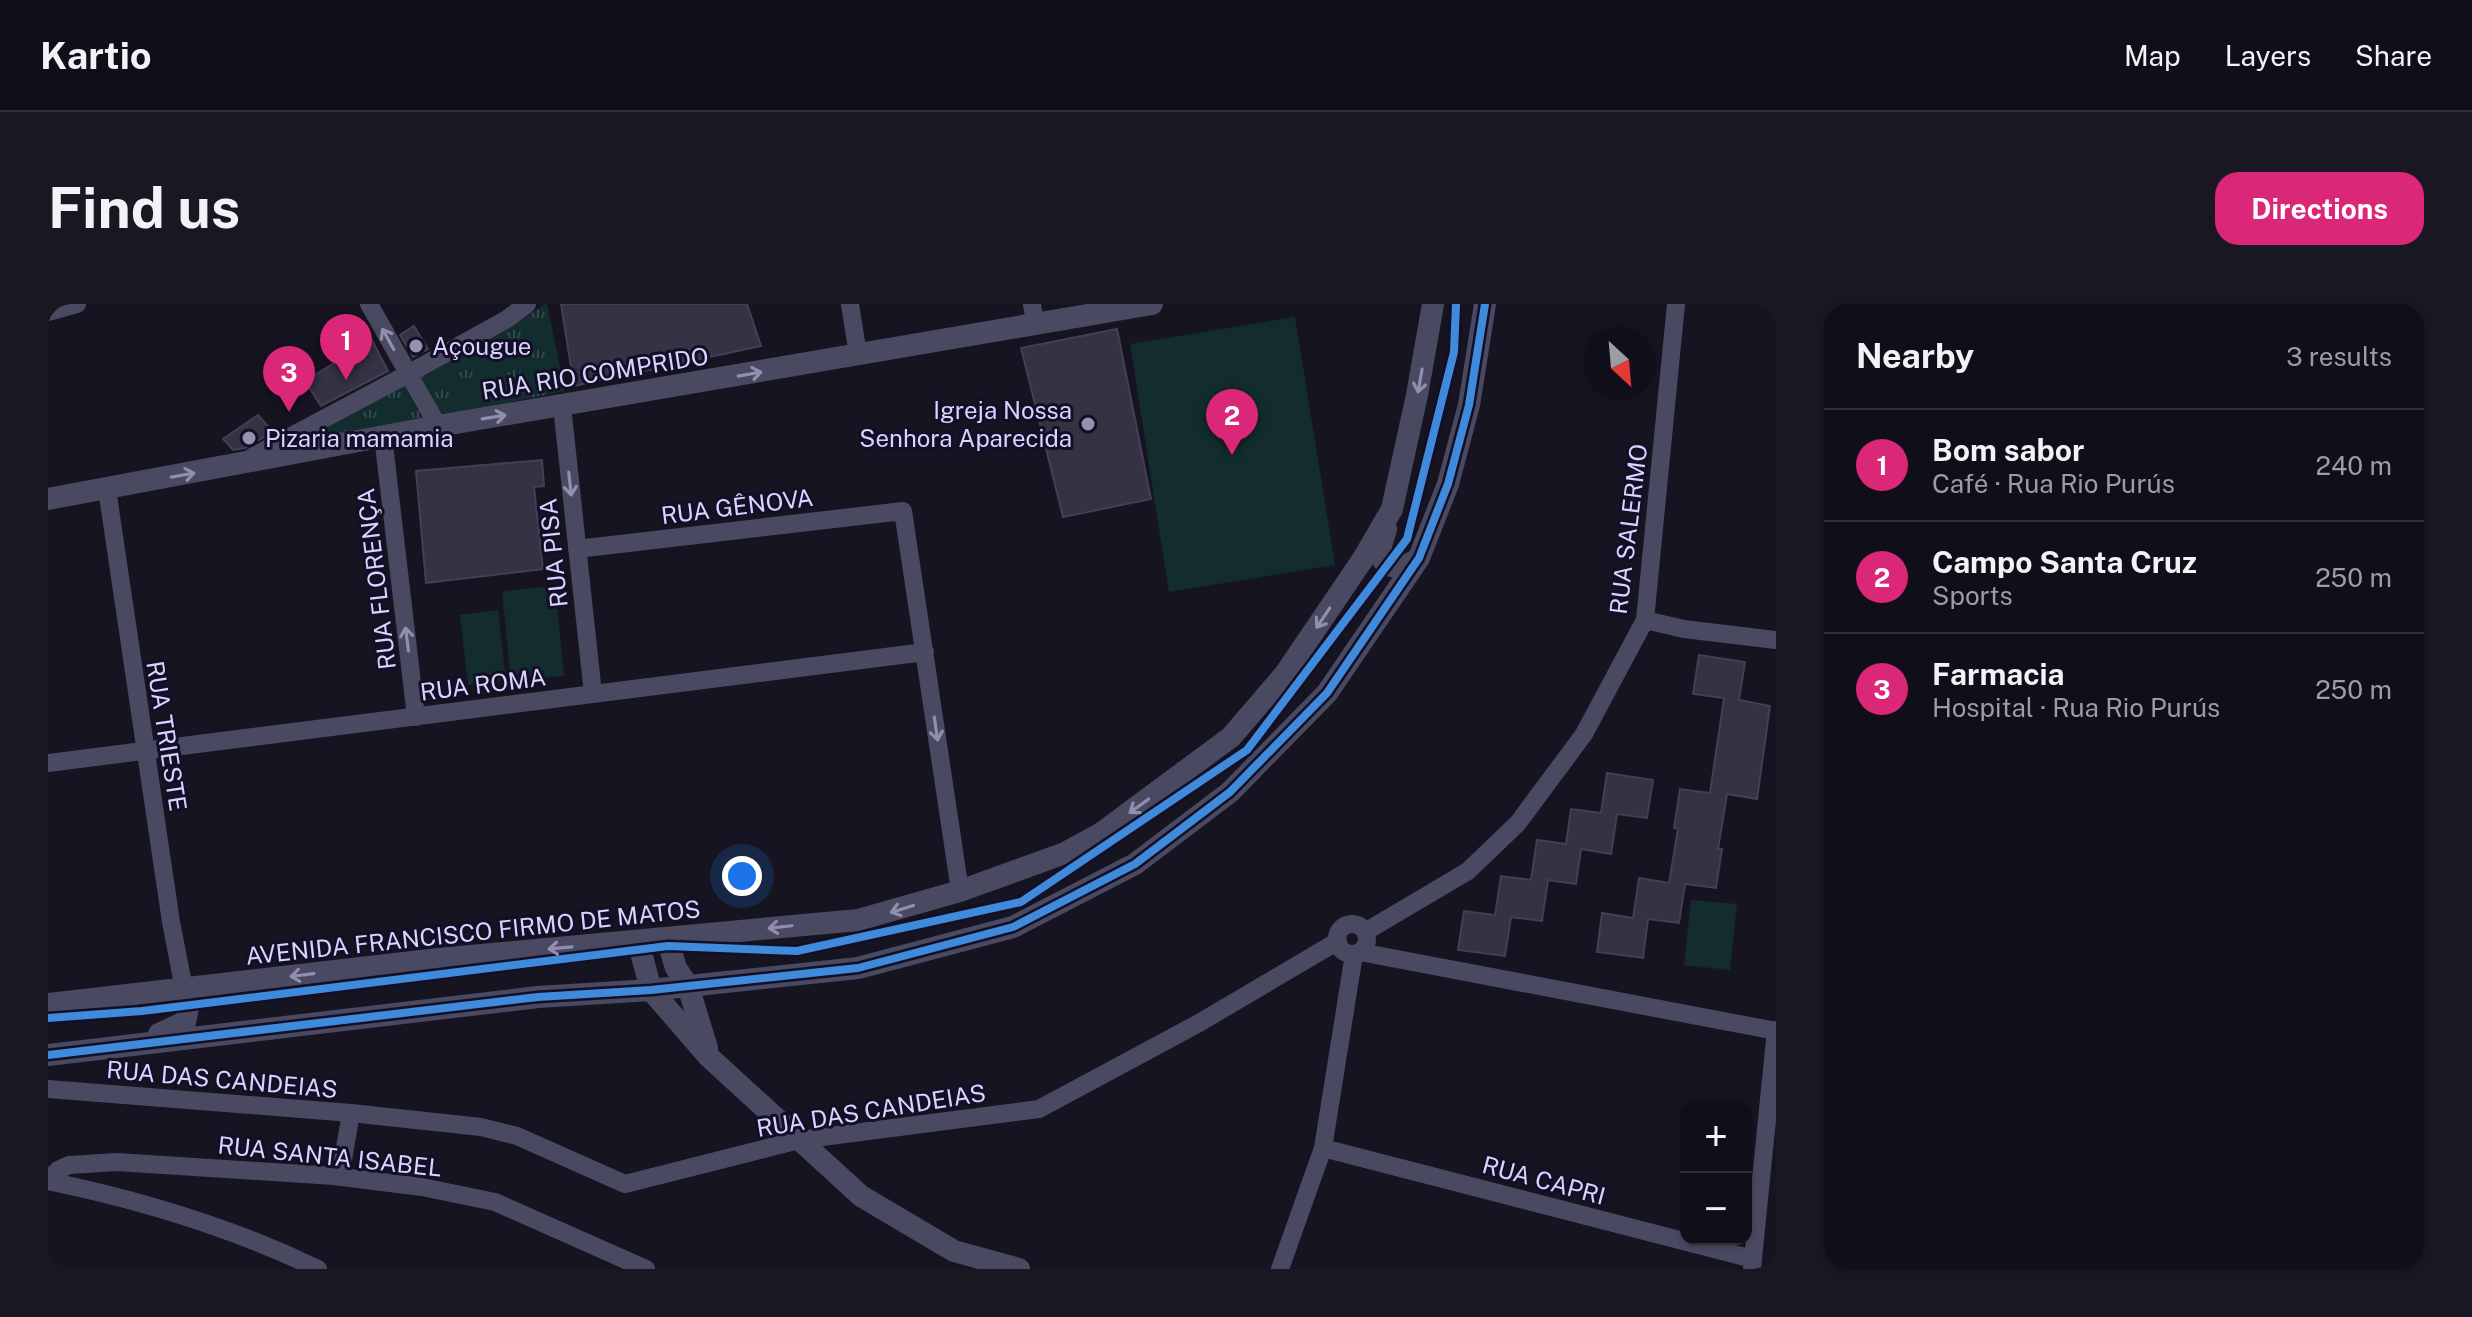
<!DOCTYPE html>
<meta charset="utf-8">
<style>
body{margin:0;font-family:"Public Sans",sans-serif;background:#191822;color:#f1f3f6}
.controls{position:absolute;right:24px;bottom:24px;display:grid;overflow:hidden;border-radius:16px;box-shadow:0 2px 6px #0004}
.controls button{width:72px;height:72px;display:grid;place-items:center;padding:0;border:0;border-bottom:2px solid #302f38;background:#100f19;color:#f1f3f6;font:40px sans-serif}
.compass{position:absolute;left:1536px;top:24px;width:72px;height:72px;border-radius:50%;background:#100f19;box-shadow:0 2px 6px #0004;rotate:154deg}
.you{position:absolute;left:694px;top:572px;width:28px;height:28px;margin:-20px;border:6px solid #fff;border-radius:50%;background:#1a73e8;box-shadow:0 0 0 12px #1a73e833}
.badge{display:grid;place-items:center;width:52px;height:52px;border-radius:50%;background:#db2777;color:#fff;font-size:26px;font-weight:700}
.pin{position:absolute;translate:-50% -66px;filter:drop-shadow(0 2px 4px #0008)}
.pin::after{content:'';position:absolute;top:42px;width:28px;height:24px;background:inherit;clip-path:polygon(0 0,100% 0,50% 100%)}
.list{margin:0;padding:0;list-style:none}
h2{display:flex;justify-content:space-between;align-items:center;height:104px;margin:0;padding:0 32px;font-size:34px}
h2 small{font-size:26px;font-weight:400;color:#9c9ca2}
.list li{display:grid;grid-template-columns:52px 1fr auto;gap:24px;align-items:center;box-sizing:border-box;height:112px;padding:0 32px;border-top:2px solid #302f38}
.list b{display:block;font-size:30px;white-space:nowrap}
.list p{margin:0;font-size:26px;white-space:nowrap;color:#9c9ca2}
.list em{font-size:26px;font-style:normal;color:#9c9ca2}
.map{position:relative;flex:none;width:1728px;height:965px;overflow:hidden;border-radius:24px}
header{display:flex;align-items:center;gap:48px;box-sizing:border-box;height:112px;padding:0 40px;background:#100f19;border-bottom:2px solid #302f38}
header strong{font-size:38px}
nav{display:flex;gap:44px;margin-inline-start:auto;font-size:28px}
.intro{display:flex;align-items:center;justify-content:space-between;box-sizing:border-box;height:192px;padding:0 48px}
h1{margin:0;font-size:56px}
.button{padding:20px 36px;border-radius:24px;background:#db2777;color:#fff;font-size:28px;font-weight:700}
main{display:flex;gap:48px;padding:0 48px}
aside{flex:1;background:#100f19;border-radius:24px;box-shadow:0 2px 6px #0004}
.map>svg:first-child{display:block}
</style>
<header>
<strong>Kartio</strong>
<nav><a>Map</a><a>Layers</a><a>Share</a></nav>
</header>
<div class="intro"><h1>Find us</h1><a class="button">Directions</a></div>
<main>
<div class="map">
<svg width="1728" height="965" viewBox="0 0 1728 965">
<defs>
<pattern id="park-tufts" width="24" height="20" patternUnits="userSpaceOnUse" patternTransform="scale(2)"><rect width="24" height="20" fill="#132c2d"/><path d="M3 7l-1-3M5 7V3M7 7l1-3M15 17l-1-3M17 17v-4M19 17l1-3" fill="none" stroke="#354a4c"/></pattern>
</defs>
<rect width="100%" height="100%" fill="#161421"/>
<path fill="url(#park-tufts)" d="M497,0H499L517,87L394,112L372,71L458,26Z
M356,81L375,116L238,142Z"/>
<path fill="#132c2d" d="M1247,13L1287,261L1121,288L1082,40Z
M507,282L516,372L463,377L454,287Z
M450,306L458,376L420,381L412,311Z
M1643,596L1689,600L1682,666L1636,661Z"/>
<path fill="#343243" stroke="#433f54" stroke-width="2" d="M513,0H699L713,42L526,82Z
M366,22L380,45L365,53L352,31Z
M1069,25L1103,195L1015,213L973,44Z
M324,36L340,67L273,102L257,77Z
M210,111L225,128L197,144L185,146L175,135Z
M494,156L496,182L486,183L495,265L378,279L368,167Z
M1651,351L1697,358L1691,396L1722,402L1709,495L1679,490L1670,545H1674L1668,584L1637,580L1631,619L1600,615L1595,654L1549,648L1554,609L1585,614L1591,574L1621,579L1630,525L1626,524L1632,485L1662,489L1676,394L1645,390Z
M1559,469L1605,476L1599,514L1569,510L1563,550L1533,545L1528,580L1500,576L1494,617L1463,613L1457,652L1410,646L1416,607L1447,611L1453,572L1483,576L1489,536L1518,540L1523,505L1553,509Z"/>
<g fill="none" stroke-linecap="round" stroke-linejoin="round">
<path stroke="#4a4962" stroke-width="18" d="M321,0L390,122
M802,0L810,51
M984,0L987,19
M0,8L29,0
M514,102L545,390
M335,132L368,413
M204,153L360,70L459,15L479,0
M59,185L123,618L136,685
M529,245L855,207L912,587
M1597,316L1636,325L1728,336
M0,459L877,348
M1289 635a15 15 0 1 1 30 0a15 15 0 1 1-30 0Z
M1317,628L1420,567L1470,519L1536,430L1597,316L1628,0
M1312,648L1728,727
M0,785L303,809L433,823L469,832L577,880L751,836L991,805L1151,719L1290,637
M1275,844L1705,955
M292,873L303,809
M0,877L10,866L21,861L69,858L286,872L374,883L447,898L598,965
M0,877C93,896 185,924 270,965
M1232,965L1275,844L1306,650
M1704,965L1728,726"/>
<path stroke="#4a4962" stroke-width="22" d="M0,195L390,122L1104,0
M1338,225C1337,231 1333,238 1333,244C1331,269 1358,265 1371,254
M619,634L628,664L640,682L659,744
M590,637L603,686L661,753L813,892L906,947L971,965
M0,700L390,655L810,616L912,587L1017,549L1052,530L1183,433L1237,370L1315,255L1344,205L1369,91L1385,0
M111,730L137,718L140,704L136,685
M0,751L490,693L603,686L810,664L965,623L1087,560L1182,488L1279,389L1371,254L1400,180L1421,101L1437,0"/>
<defs>
<path id="cycleway" d="M0,714L94,707L620,642L749,647L973,598L1199,446L1359,235L1406,48L1408,0
M0,751L490,693L603,686L810,664L965,623L1087,560L1182,488L1279,389L1371,254L1400,180L1421,101L1437,0"/>
</defs>
<use href="#cycleway" stroke="#130f26" stroke-width="13"/>
<use href="#cycleway" stroke="#408adc" stroke-width="8"/>
</g>
<defs><path id="oneway-shaft" d="M-6 0H5M1.5-3L5.5 0L1.5 3" fill="none" stroke-width="1.6" stroke-linecap="round" stroke-linejoin="round" transform="scale(2)"/></defs>
<g stroke="#928eb0">
<use href="#oneway-shaft" transform="translate(340 35) rotate(-119)"/>
<use href="#oneway-shaft" transform="translate(702 70) rotate(-10)"/>
<use href="#oneway-shaft" transform="translate(1372 77) rotate(100)"/>
<use href="#oneway-shaft" transform="translate(446 113) rotate(-9)"/>
<use href="#oneway-shaft" transform="translate(135 171) rotate(-10)"/>
<use href="#oneway-shaft" transform="translate(522 180) rotate(84)"/>
<use href="#oneway-shaft" transform="translate(1275 314) rotate(124)"/>
<use href="#oneway-shaft" transform="translate(359 335) rotate(-97)"/>
<use href="#oneway-shaft" transform="translate(888 425) rotate(82)"/>
<use href="#oneway-shaft" transform="translate(1091 502) rotate(144)"/>
<use href="#oneway-shaft" transform="translate(854 605) rotate(163)"/>
<use href="#oneway-shaft" transform="translate(732 623) rotate(174)"/>
<use href="#oneway-shaft" transform="translate(512 644) rotate(175)"/>
<use href="#oneway-shaft" transform="translate(254 671) rotate(173)"/>
</g>
<g fill="#9591b1" stroke="#130f26" stroke-width="3">
<circle cx="368" cy="42" r="8"/>
<circle cx="1040" cy="120" r="8"/>
<circle cx="201" cy="134" r="8"/>
</g>
<g text-anchor="middle" dominant-baseline="central" stroke-width="6" stroke-linejoin="round" paint-order="stroke">
<g font-size="24" fill="#d9d4ff" stroke="#130f26" text-anchor="start">
<text x="384" y="42">Açougue</text>
<text x="1024" y="106" text-anchor="end">Igreja Nossa<tspan x="1024" dy="28">Senhora Aparecida</tspan></text>
<text x="217" y="134">Pizaria mamamia</text>
</g>
<g font-size="24" fill="#d9d4ff" stroke="#130f26">
<text transform="translate(547 69) rotate(-9)">RUA RIO COMPRIDO</text>
<text transform="translate(689 202) rotate(-7)">RUA GÊNOVA</text>
<text transform="translate(1580 225) rotate(-83)">RUA SALERMO</text>
<text transform="translate(505 249) rotate(-96)">RUA PISA</text>
<text transform="translate(328 275) rotate(-97)">RUA FLORENÇA</text>
<text transform="translate(435 380) rotate(-7)">RUA ROMA</text>
<text transform="translate(119 432) rotate(81)">RUA TRIESTE</text>
<text transform="translate(425 628) rotate(-6)">AVENIDA FRANCISCO FIRMO DE MATOS</text>
<text transform="translate(174 775) rotate(5)">RUA DAS CANDEIAS</text>
<text transform="translate(823 806) rotate(-9)">RUA DAS CANDEIAS</text>
<text transform="translate(282 852) rotate(6)">RUA SANTA ISABEL</text>
<text transform="translate(1496 876) rotate(15)">RUA CAPRI</text>
</g>
</g>
</svg>
<div class="controls">
<button>+</button>
<button>−</button>
</div>
<svg class="compass" viewBox="-18 -18 36 36"><path d="M0-13l5 13h-10z" fill="#e53935"/><path d="M0 13l5-13h-10z" fill="#9c9ca2"/></svg>
<div class="you"></div>
<div class="pin badge" style="left:298px;top:76px">1</div>
<div class="pin badge" style="left:1184px;top:151px">2</div>
<div class="pin badge" style="left:241px;top:108px">3</div>
</div>
<aside>
<h2>Nearby<small>3 results</small></h2>
<ul class="list">
<li><span class="badge">1</span><div><b>Bom sabor</b><p>Café · Rua Rio Purús</p></div><em>240 m</em></li>
<li><span class="badge">2</span><div><b>Campo Santa Cruz</b><p>Sports</p></div><em>250 m</em></li>
<li><span class="badge">3</span><div><b>Farmacia</b><p>Hospital · Rua Rio Purús</p></div><em>250 m</em></li>
</ul>
</aside>
</main>
